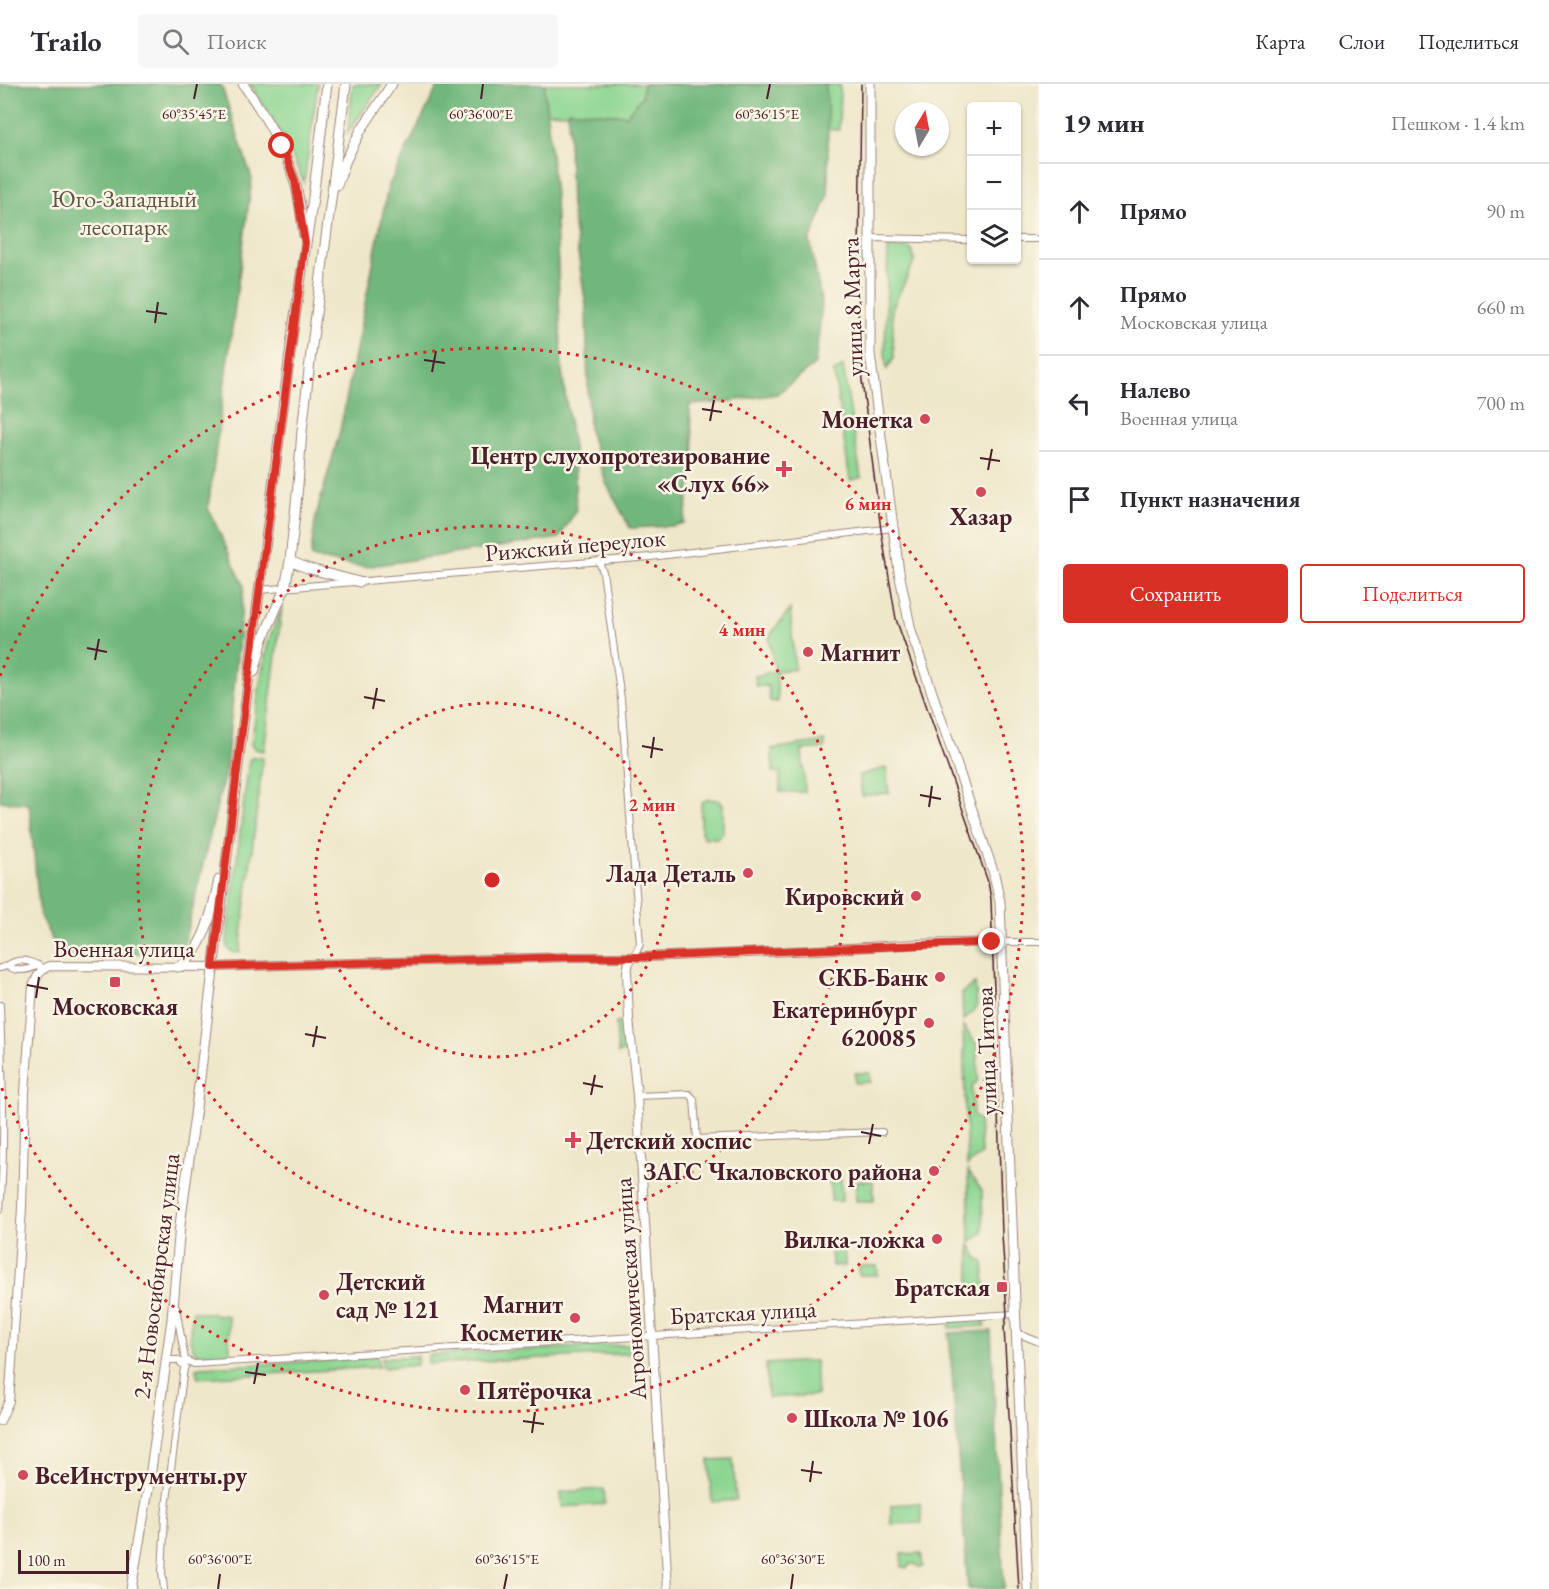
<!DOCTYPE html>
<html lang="ru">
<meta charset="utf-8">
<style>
body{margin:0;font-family:"EB Garamond",serif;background:#f7f7f7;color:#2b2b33}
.controls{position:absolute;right:18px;top:18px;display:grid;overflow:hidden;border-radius:6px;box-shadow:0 2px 4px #0004}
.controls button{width:54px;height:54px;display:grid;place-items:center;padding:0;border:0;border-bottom:2px solid #e1e1e2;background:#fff;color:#2b2b33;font:30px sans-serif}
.compass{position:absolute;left:895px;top:18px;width:54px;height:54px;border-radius:50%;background:#fff;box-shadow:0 2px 4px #0004;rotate:10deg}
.scale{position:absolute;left:18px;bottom:15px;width:111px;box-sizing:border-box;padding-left:6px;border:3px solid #4a1f2b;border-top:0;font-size:16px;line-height:21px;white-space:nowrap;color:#4a1f2b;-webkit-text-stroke:4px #fcf5e5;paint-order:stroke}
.stop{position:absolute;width:18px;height:18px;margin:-14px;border:4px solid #d93025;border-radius:50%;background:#fff}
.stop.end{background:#d93025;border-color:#fff;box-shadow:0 2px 6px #0008}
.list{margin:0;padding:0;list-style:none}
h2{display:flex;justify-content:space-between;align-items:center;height:78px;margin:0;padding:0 24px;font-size:26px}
h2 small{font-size:20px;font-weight:400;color:#7c7c81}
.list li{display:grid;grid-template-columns:39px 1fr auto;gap:18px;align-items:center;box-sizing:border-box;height:96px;padding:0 24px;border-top:2px solid #e1e1e2}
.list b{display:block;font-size:22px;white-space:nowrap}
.list p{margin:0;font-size:20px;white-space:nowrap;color:#7c7c81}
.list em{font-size:20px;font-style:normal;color:#7c7c81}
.actions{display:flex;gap:12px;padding:18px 24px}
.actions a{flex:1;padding:14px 0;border:2px solid #d93025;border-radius:6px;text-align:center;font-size:21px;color:#d93025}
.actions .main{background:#d93025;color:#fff}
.icon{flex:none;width:33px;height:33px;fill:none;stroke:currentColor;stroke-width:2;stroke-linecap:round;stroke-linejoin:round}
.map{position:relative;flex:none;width:1039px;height:1505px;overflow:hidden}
header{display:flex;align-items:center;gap:36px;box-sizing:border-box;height:84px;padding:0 30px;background:#fff;border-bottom:2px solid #e1e1e2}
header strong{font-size:28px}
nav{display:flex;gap:33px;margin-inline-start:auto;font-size:21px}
.search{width:420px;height:54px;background:#f7f7f7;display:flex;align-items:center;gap:15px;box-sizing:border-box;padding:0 21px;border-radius:6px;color:#7c7c81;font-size:22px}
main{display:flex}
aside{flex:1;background:#fff}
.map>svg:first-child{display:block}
</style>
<header>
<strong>Trailo</strong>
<div class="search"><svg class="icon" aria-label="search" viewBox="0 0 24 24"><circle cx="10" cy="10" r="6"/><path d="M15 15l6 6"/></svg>Поиск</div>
<nav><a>Карта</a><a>Слои</a><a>Поделиться</a></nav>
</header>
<main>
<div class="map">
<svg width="1039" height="1505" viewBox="0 0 1039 1505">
<rect width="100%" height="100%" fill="#fcf5e5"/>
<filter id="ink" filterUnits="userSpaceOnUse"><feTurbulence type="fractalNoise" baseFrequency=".0167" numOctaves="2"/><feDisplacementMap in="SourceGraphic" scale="12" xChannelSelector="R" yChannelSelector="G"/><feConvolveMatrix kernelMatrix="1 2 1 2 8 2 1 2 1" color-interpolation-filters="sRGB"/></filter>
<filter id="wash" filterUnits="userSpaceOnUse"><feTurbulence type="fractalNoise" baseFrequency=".008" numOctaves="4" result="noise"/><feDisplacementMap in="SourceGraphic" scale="24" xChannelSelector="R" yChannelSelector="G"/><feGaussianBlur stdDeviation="1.35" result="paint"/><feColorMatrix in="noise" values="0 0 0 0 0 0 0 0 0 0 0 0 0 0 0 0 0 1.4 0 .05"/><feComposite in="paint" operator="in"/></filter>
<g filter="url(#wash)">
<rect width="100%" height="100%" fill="#eee7ca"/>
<path fill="#8cd692" stroke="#6b7a5e" stroke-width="1.5" d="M250,0H318L304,99L283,52Z
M353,0H382L347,50Z
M535,0H840L839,46L533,27Z
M888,164H909L913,168L914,178L892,225L894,274L887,285L885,270Z
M843,282L861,394L850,396L834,288Z
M282,523L264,667L255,665L251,661L261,593L269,555Z
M790,525L795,585L776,587L778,618L770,617L768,602H756L755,592L775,587L769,553Z
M825,657V664L802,666L805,708H780V688H773L772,665Z
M254,673L263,674L240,868C234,870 232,868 228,865L227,856L249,676Z
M886,684L889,709L862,712L859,691Z
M708,715L719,716L723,721V750L718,754H704L701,748V722L703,718Z
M975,899L977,923L963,937L962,909Z
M621,938L624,942L625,965L623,968L618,970L616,939Z
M963,942L977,961L978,996L972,1003L973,1031L979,1036L981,1070L967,1082Z
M855,989H870V998L855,999Z
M968,1087L982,1107L983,1149L970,1158Z
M830,1095H841L842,1117H831Z
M856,1097H873L874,1117H856Z
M831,1160H844L845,1182H832Z
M970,1160L977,1173L984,1179L985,1212L978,1213L970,1199Z
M859,1182H877L878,1191H859Z
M193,1227L228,1232L230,1269L225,1271L197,1270C186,1259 191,1242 193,1227Z
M983,1235L985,1242L950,1244L949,1239L952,1236Z
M638,1260L640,1269L428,1280V1271Z
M377,1272L379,1283L198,1294L196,1285L199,1283L289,1279Z
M417,1272V1281L383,1284L382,1274Z
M815,1277L817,1311L768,1314L766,1280Z
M733,1375L736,1416L712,1418L709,1376Z
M604,1405L605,1420L562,1423L561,1408Z
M920,1419L922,1439L891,1440V1421Z
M921,1469L923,1483H919L915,1480H911L907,1484L902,1483L901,1470Z"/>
<path fill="#71b77c" stroke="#5e6b54" stroke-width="1.5" d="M0,0H221L252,95L208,424L244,502L226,684L182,868L60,871L40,832L29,720L0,717Z
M439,0H545V10L555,112L562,287L574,371L576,426L559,454L364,483L312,474L311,468L316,432L340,347L388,103Z
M643,0H826L828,43V112L810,157L822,221L815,280L777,310L725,318L689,321L695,378L684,439L673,442L630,444L606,399L589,346L586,222L571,122L568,26L627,31L642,12Z
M991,1247L1004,1505H968L949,1249Z"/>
</g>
<g filter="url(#ink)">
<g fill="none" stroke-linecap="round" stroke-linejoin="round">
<defs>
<path id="minor" d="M869,154L972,156
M1017,155H1039
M599,478L603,488L621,615L640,860L634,873
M259,506L650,473L893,444
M1002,858H1039
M7,882C18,888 28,887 38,881
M0,884C6,883 9,880 14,878C23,874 36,879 43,885
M0,921C2,989 6,1058 0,1125
M637,1012L689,1010L694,1015L697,1055L882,1048
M1017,1249L1039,1258
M167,1276H178L185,1283
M185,1276L194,1280L1015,1230
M164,1505L162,1488L165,1432L185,1276L176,1223"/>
<path id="tertiary" d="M634,873L629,878L627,888L629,935L637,1012L668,1505
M0,1337L9,1317L11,1292L22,1124L25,1008L33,902C37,893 39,886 49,882L213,883L570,873H645L818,866L916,860L1002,858"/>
<path id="primary" d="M243,0C264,30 283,61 294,95C300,113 301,133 304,151
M870,0V270L899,488L911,547L994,790L1000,818L1015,1220L1028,1505
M337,101L346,76L361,46L392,0
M290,477L307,484L359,498
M254,588L263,555L285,504L290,477L298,401L302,347L311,269L346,0
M178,883C204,868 213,824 219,796
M131,1505L149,1400L172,1235L180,1141L200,994L258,517L294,239L313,114L327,0"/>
</defs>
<use href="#minor" stroke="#9c837a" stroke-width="8"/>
<use href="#tertiary" stroke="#9c837a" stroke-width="10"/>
<use href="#primary" stroke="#9c837a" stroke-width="11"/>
<use href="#minor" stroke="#fff" stroke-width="6"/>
<use href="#tertiary" stroke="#fff" stroke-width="8"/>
<use href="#primary" stroke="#fff" stroke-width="9"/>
<path stroke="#4a1f2b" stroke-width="1.5" d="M861,0L858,265L881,446L896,535L988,798L991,815L1002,1150L1007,1231L1004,1244L1019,1505"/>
</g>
</g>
<g fill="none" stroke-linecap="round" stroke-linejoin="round" filter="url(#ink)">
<path stroke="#d93025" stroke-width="8" d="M282,62L295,97L305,159L258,517L213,883L570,873H645L992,858"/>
</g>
<path fill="none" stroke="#4a1f2b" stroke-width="2" d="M194,15L197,0M481,15L483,0M767,15L770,0M146,227L167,230M155,239L158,218M424,276L445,279M432,288L436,267M702,325L722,328M710,337L714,316M980,374L1000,377M988,386L992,365M87,564L107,568M95,576L99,555M364,613L385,617M373,625L377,604M642,662L663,666M651,674L654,653M920,711L941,715M929,723L932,702M27,901L48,905M36,914L39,893M305,950L326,954M313,963L317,942M583,999L603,1003M591,1011L595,991M861,1048L881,1052M869,1060L873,1040M245,1288L266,1291M254,1300L258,1279M523,1337L544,1340M532,1349L535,1328M801,1386L822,1389M810,1398L813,1377M218,1505L220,1490M504,1505L507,1490M791,1505L793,1490"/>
<g fill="none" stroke="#d62828" stroke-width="3" stroke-dasharray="3 6">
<circle cx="492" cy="796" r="177"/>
<circle cx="492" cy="796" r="354"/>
<path d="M0 592A532 532 0 1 1 0 1000"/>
</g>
<g fill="#d1495b" stroke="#fcf5e5" stroke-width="2">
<circle cx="925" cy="335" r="6"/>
<path d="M781 376h6v6h6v6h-6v6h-6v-6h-6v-6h6z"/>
<circle cx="981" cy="408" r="6"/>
<circle cx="808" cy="568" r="6"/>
<circle cx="748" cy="789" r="6"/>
<circle cx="916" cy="812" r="6"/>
<circle cx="940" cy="893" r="6"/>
<rect x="109" y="892" width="12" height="12" rx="3"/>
<circle cx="929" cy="939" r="6"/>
<path d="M570 1047h6v6h6v6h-6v6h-6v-6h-6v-6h6z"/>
<circle cx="934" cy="1087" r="6"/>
<circle cx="937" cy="1155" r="6"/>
<rect x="996" y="1197" width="12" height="12" rx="3"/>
<circle cx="324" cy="1211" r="6"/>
<circle cx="575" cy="1234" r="6"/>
<circle cx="465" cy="1306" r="6"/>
<circle cx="792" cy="1334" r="6"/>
<circle cx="23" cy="1391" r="6"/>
</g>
<g text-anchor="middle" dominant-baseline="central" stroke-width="5" stroke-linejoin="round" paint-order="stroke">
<g font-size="24" fill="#5e564a" stroke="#fcf5e5">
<text x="124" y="114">Юго-Западный<tspan x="124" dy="28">лесопарк</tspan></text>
</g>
<g font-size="24" fill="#4a1f2b" stroke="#fcf5e5">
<text transform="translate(852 223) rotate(-92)">улица 8 Марта</text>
<text transform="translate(575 461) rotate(-5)">Рижский переулок</text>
<text x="124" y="864">Военная улица</text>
<text transform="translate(986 967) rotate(-92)">улица Титова</text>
<text transform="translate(156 1192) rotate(-83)">2-я Новосибирская улица</text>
<text transform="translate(630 1205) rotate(-94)">Агрономическая улица</text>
<text transform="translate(743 1228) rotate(-3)">Братская улица</text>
</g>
<g font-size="24" font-weight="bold" fill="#4a1f2b" stroke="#fcf5e5" text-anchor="end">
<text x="913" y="335">Монетка</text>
<text x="770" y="371">Центр слухопротезирование<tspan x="770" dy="28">«Слух 66»</tspan></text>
<text x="981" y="432" text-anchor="middle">Хазар</text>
<text x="820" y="568" text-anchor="start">Магнит</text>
<text x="736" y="789">Лада Деталь</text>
<text x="904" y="812">Кировский</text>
<text x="928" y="893">СКБ-Банк</text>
<text x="115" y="922" text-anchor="middle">Московская</text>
<text x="917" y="925">Екатеринбург<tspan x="917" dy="28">620085</tspan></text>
<text x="586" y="1056" text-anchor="start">Детский хоспис</text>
<text x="922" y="1087">ЗАГС Чкаловского района</text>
<text x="925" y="1155">Вилка-ложка</text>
<text x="336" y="1197" text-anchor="start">Детский<tspan x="336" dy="28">сад № 121</tspan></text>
<text x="990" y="1203">Братская</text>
<text x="563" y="1220">Магнит<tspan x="563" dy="28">Косметик</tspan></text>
<text x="477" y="1306" text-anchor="start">Пятёрочка</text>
<text x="804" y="1334" text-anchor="start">Школа № 106</text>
<text x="35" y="1391" text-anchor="start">ВсеИнструменты.ру</text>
</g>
</g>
<g font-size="15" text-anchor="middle" fill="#4a1f2b" stroke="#fcf5e5" stroke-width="5" stroke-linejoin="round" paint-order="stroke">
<text x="194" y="35">60°35'45"E</text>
<text x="767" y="35">60°36'15"E</text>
<text x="481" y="35">60°36'00"E</text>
<text x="220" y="1480">60°36'00"E</text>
<text x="507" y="1480">60°36'15"E</text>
<text x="793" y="1480">60°36'30"E</text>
</g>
<circle cx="492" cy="796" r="9" fill="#d62828" stroke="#fcf5e5" stroke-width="3"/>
<g font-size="18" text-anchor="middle" font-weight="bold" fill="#d62828" stroke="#fcf5e5" stroke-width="5" stroke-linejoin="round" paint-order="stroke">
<text x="868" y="426">6 мин</text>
<text x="742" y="552">4 мин</text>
<text x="652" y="727">2 мин</text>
</g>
</svg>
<div class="controls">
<button>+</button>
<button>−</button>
<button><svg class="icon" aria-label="layers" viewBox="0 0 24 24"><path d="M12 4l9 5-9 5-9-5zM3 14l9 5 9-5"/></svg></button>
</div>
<svg class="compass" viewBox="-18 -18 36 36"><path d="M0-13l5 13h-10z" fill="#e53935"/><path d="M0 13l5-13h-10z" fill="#7c7c81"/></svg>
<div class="scale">100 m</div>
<div class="stop" style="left:282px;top:62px"></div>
<div class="stop end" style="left:992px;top:858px"></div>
</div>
<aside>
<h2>19 мин<small>Пешком · 1.4 km</small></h2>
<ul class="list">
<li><svg class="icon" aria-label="ahead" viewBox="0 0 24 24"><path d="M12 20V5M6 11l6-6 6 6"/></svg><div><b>Прямо</b></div><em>90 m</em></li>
<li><svg class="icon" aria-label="ahead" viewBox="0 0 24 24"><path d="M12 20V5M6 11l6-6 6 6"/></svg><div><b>Прямо</b><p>Московская улица</p></div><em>660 m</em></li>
<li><svg class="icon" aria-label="left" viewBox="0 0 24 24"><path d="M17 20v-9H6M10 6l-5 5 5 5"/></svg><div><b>Налево</b><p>Военная улица</p></div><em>700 m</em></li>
<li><svg class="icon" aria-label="arrive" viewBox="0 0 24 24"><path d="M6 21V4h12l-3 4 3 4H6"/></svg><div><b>Пункт назначения</b></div></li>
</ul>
<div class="actions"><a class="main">Сохранить</a><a>Поделиться</a></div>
</aside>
</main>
